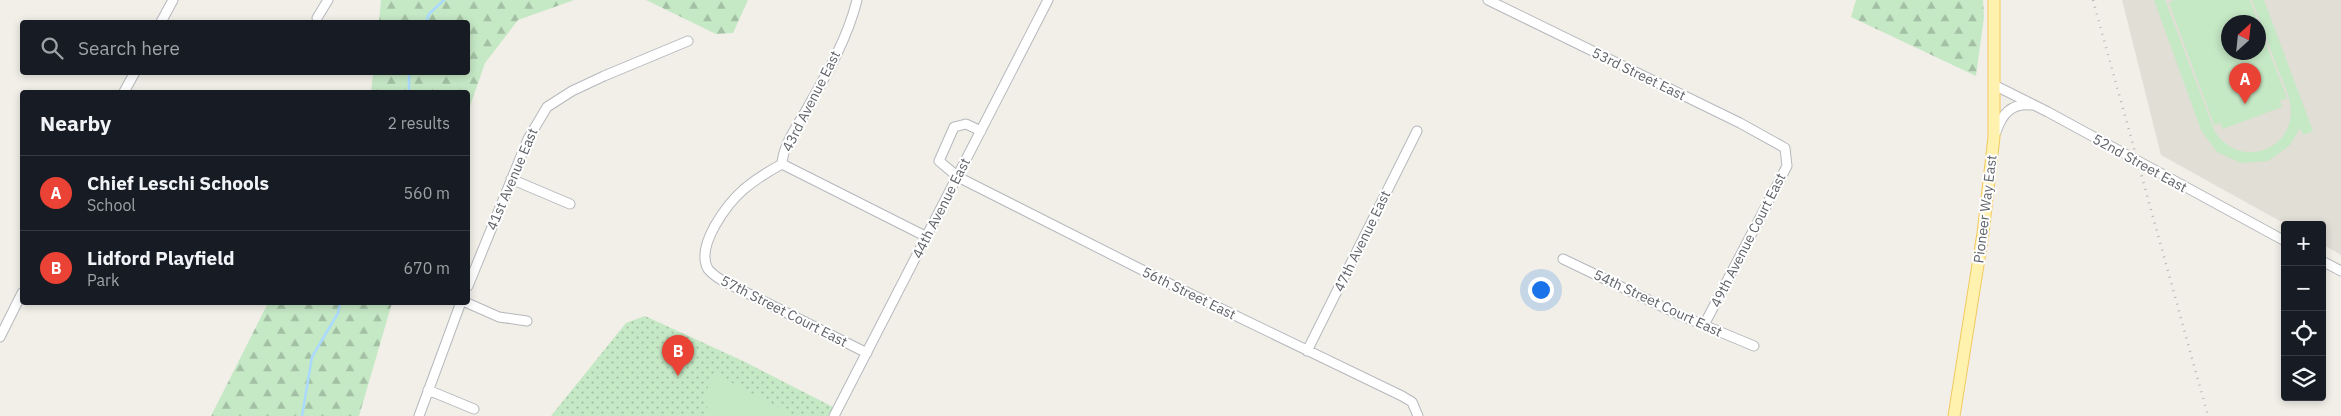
<!DOCTYPE html>
<meta charset="utf-8">
<style>
body{margin:0;font-family:"IBM Plex Sans",sans-serif;background:#20242c;color:#f1f3f6}
.controls{position:absolute;right:15px;bottom:15px;display:grid;overflow:hidden;border-radius:5px;box-shadow:0 2px 8px #0003}
.controls button{width:45px;height:45px;display:grid;place-items:center;padding:0;border:0;border-bottom:1px solid #363941;background:#171b24;color:#f1f3f6;font:25px sans-serif}
.compass{position:absolute;left:2221px;top:15px;width:45px;height:45px;border-radius:50%;background:#171b24;box-shadow:0 2px 8px #0003;rotate:27deg}
.you{position:absolute;left:1540px;top:289px;width:18px;height:18px;margin:-12px;border:4px solid #fff;border-radius:50%;background:#1a73e8;box-shadow:0 0 0 8px #1a73e833}
.badge{display:grid;place-items:center;width:32px;height:32px;border-radius:50%;background:#ea4335;color:#fff;font-size:16px;font-weight:700}
.pin{position:absolute;translate:-50% -41px;filter:drop-shadow(0 1px 2px #0008)}
.pin::after{content:'';position:absolute;top:26px;width:18px;height:15px;background:inherit;clip-path:polygon(0 0,100% 0,50% 100%)}
.list{margin:0;padding:0;list-style:none}
h2{display:flex;justify-content:space-between;align-items:center;height:65px;margin:0;padding:0 20px;font-size:21px}
h2 small{font-size:16px;font-weight:400;color:#9ea1a6}
.list li{display:grid;grid-template-columns:32px 1fr auto;gap:15px;align-items:center;box-sizing:border-box;height:75px;padding:0 20px;border-top:1px solid #363941}
.list b{display:block;font-size:19px;white-space:nowrap}
.list p{margin:0;font-size:16px;white-space:nowrap;color:#9ea1a6}
.list em{font-size:16px;font-style:normal;color:#9ea1a6}
.icon{flex:none;width:28px;height:28px;fill:none;stroke:currentColor;stroke-width:2;stroke-linecap:round;stroke-linejoin:round}
.map{position:relative;flex:none;width:2341px;height:416px;overflow:hidden}
.search{position:absolute;background:#171b24;box-shadow:0 2px 8px #0003;left:20px;top:20px;width:450px;height:55px;display:flex;align-items:center;gap:12px;box-sizing:border-box;padding:0 18px;border-radius:5px;color:#9ea1a6;font-size:19px}
.panel{position:absolute;background:#171b24;box-shadow:0 2px 8px #0003;left:20px;top:90px;width:450px;height:215px;border-radius:5px}
.map>svg:first-child{display:block}
</style>
<div class="map">
<svg width="2341" height="416" viewBox="0 0 2341 416">
<defs>
<pattern id="grass-dots" width="8" height="8" patternUnits="userSpaceOnUse" patternTransform="scale(1.25)"><rect width="8" height="8" fill="#c5e8c5"/><path d="M2 2h.1M6 6h.1" fill="none" stroke="#a3c0a4" stroke-width="1.8" stroke-linecap="round"/></pattern>
<pattern id="forest-firs" width="22" height="20" patternUnits="userSpaceOnUse" patternTransform="scale(1.25)"><rect width="22" height="20" fill="#c5e8c5"/><path d="M5 1l3.5 6h-7zM16 11l3.5 6h-7z" fill="#a3c0a4"/></pattern>
</defs>
<rect width="100%" height="100%" fill="#f1efe8"/>
<path fill="#e1ded6" fill-rule="evenodd" d="M2122,0H2341V255L2322,244V225H2287L2161,155ZM2228,22H2258V52H2228Z"/>
<path fill="url(#grass-dots)" d="M645,316L743,361L833,407L828,416H551L626,323Z"/>
<path fill="url(#forest-firs)" d="M381,0H574L518,20L485,63L468,112V92H371L373,73L468,72V22H379Z
M646,0H748L733,33L716,34Z
M1856,0H1983L1984,17L1976,76L1851,17Z
M268,303H392L359,416H211Z"/>
<path fill="#c5e8c5" d="M2154,0H2165L2215,132C2224,145 2237,153 2253,152C2274,151 2291,133 2291,112C2291,98 2284,84 2279,72C2270,48 2261,24 2252,0H2264L2313,131L2303,135L2300,128L2290,145L2268,161L2241,163L2217,152L2201,130Z
M2174,0H2250L2258,22H2228V52H2258V23L2287,98L2280,101L2282,107L2223,129L2220,123L2214,125L2169,3Z
M713,373L792,414V416H708L706,393Z"/>
<g fill="none" stroke-linecap="round" stroke-linejoin="round">
<path stroke="#aadaff" stroke-width="2.5" d="M426,22L429,14L444,0
M409,72V92
M302,416L312,357L338,313L340,302"/>
<defs>
<path id="minor" d="M1488,0L1740,123L1785,148L1787,166L1704,325
M317,18L328,0
M161,22L173,0
M1996,86L2048,112L2285,241
M124,92L135,72
M981,131L966,124L954,127L939,161L958,177L1170,284L1402,396L1412,402L1418,416
M1996,132C2002,114 2011,103 2031,105
M782,164C769,171 756,179 744,189C727,204 695,246 708,269C712,274 718,278 723,281L867,353
M782,164C783,143 800,123 809,105C828,72 848,37 857,0
M782,164L927,237
M511,179L570,204
M1563,259L1682,316L1754,346
M2322,261L2341,271
M468,286L528,139L547,107L572,91L604,76L688,41
M465,302L499,317L527,321
M0,337L22,293
M1307,351L1417,131
M428,390L474,409
M419,416L461,302
M834,416L1048,0"/>
<path id="major" d="M1954,416L1983,233L1994,137V0"/>
</defs>
<use href="#minor" stroke="#b5b8bc" stroke-width="11"/>
<use href="#major" stroke="#f2c960" stroke-width="13"/>
<use href="#minor" stroke="#fff" stroke-width="9"/>
<use href="#major" stroke="#fff2af" stroke-width="11"/>
<path stroke="#b6b7b8" stroke-width="2.5" stroke-dasharray="1 6" stroke-linecap="butt" d="M2093,0L2208,416"/>
</g>
<g text-anchor="middle" dominant-baseline="central" stroke-width="4" stroke-linejoin="round" paint-order="stroke">
<g font-size="14" fill="#5f6368" stroke="#fff">
<text transform="translate(1639 74) rotate(26)">53rd Street East</text>
<text transform="translate(811 101) rotate(-63)">43rd Avenue East</text>
<text transform="translate(2140 163) rotate(29)">52nd Street East</text>
<text transform="translate(512 179) rotate(-67)">41st Avenue East</text>
<text transform="translate(941 208) rotate(-63)">44th Avenue East</text>
<text transform="translate(1985 209) rotate(-83)">Pioneer Way East</text>
<text transform="translate(1748 240) rotate(-63)">49th Avenue Court East</text>
<text transform="translate(1362 241) rotate(-64)">47th Avenue East</text>
<text transform="translate(1189 293) rotate(26)">56th Street East</text>
<text transform="translate(1658 303) rotate(25)">54th Street Court East</text>
<text transform="translate(784 311) rotate(27)">57th Street Court East</text>
</g>
</g>
</svg>
<div class="controls">
<button>+</button>
<button>−</button>
<button><svg class="icon" aria-label="locate" viewBox="0 0 24 24"><circle cx="12" cy="12" r="6"/><path d="M12 2v4M12 18v4M2 12h4M18 12h4"/></svg></button>
<button><svg class="icon" aria-label="layers" viewBox="0 0 24 24"><path d="M12 4l9 5-9 5-9-5zM3 14l9 5 9-5"/></svg></button>
</div>
<svg class="compass" viewBox="-18 -18 36 36"><path d="M0-13l5 13h-10z" fill="#e53935"/><path d="M0 13l5-13h-10z" fill="#9ea1a6"/></svg>
<div class="you"></div>
<div class="pin badge" style="left:2245px;top:104px">A</div>
<div class="pin badge" style="left:678px;top:376px">B</div>
<div class="search"><svg class="icon" aria-label="search" viewBox="0 0 24 24"><circle cx="10" cy="10" r="6"/><path d="M15 15l6 6"/></svg>Search here</div>
<section class="panel">
<h2>Nearby<small>2 results</small></h2>
<ul class="list">
<li><span class="badge">A</span><div><b>Chief Leschi Schools</b><p>School</p></div><em>560 m</em></li>
<li><span class="badge">B</span><div><b>Lidford Playfield</b><p>Park</p></div><em>670 m</em></li>
</ul>
</section>
</div>
